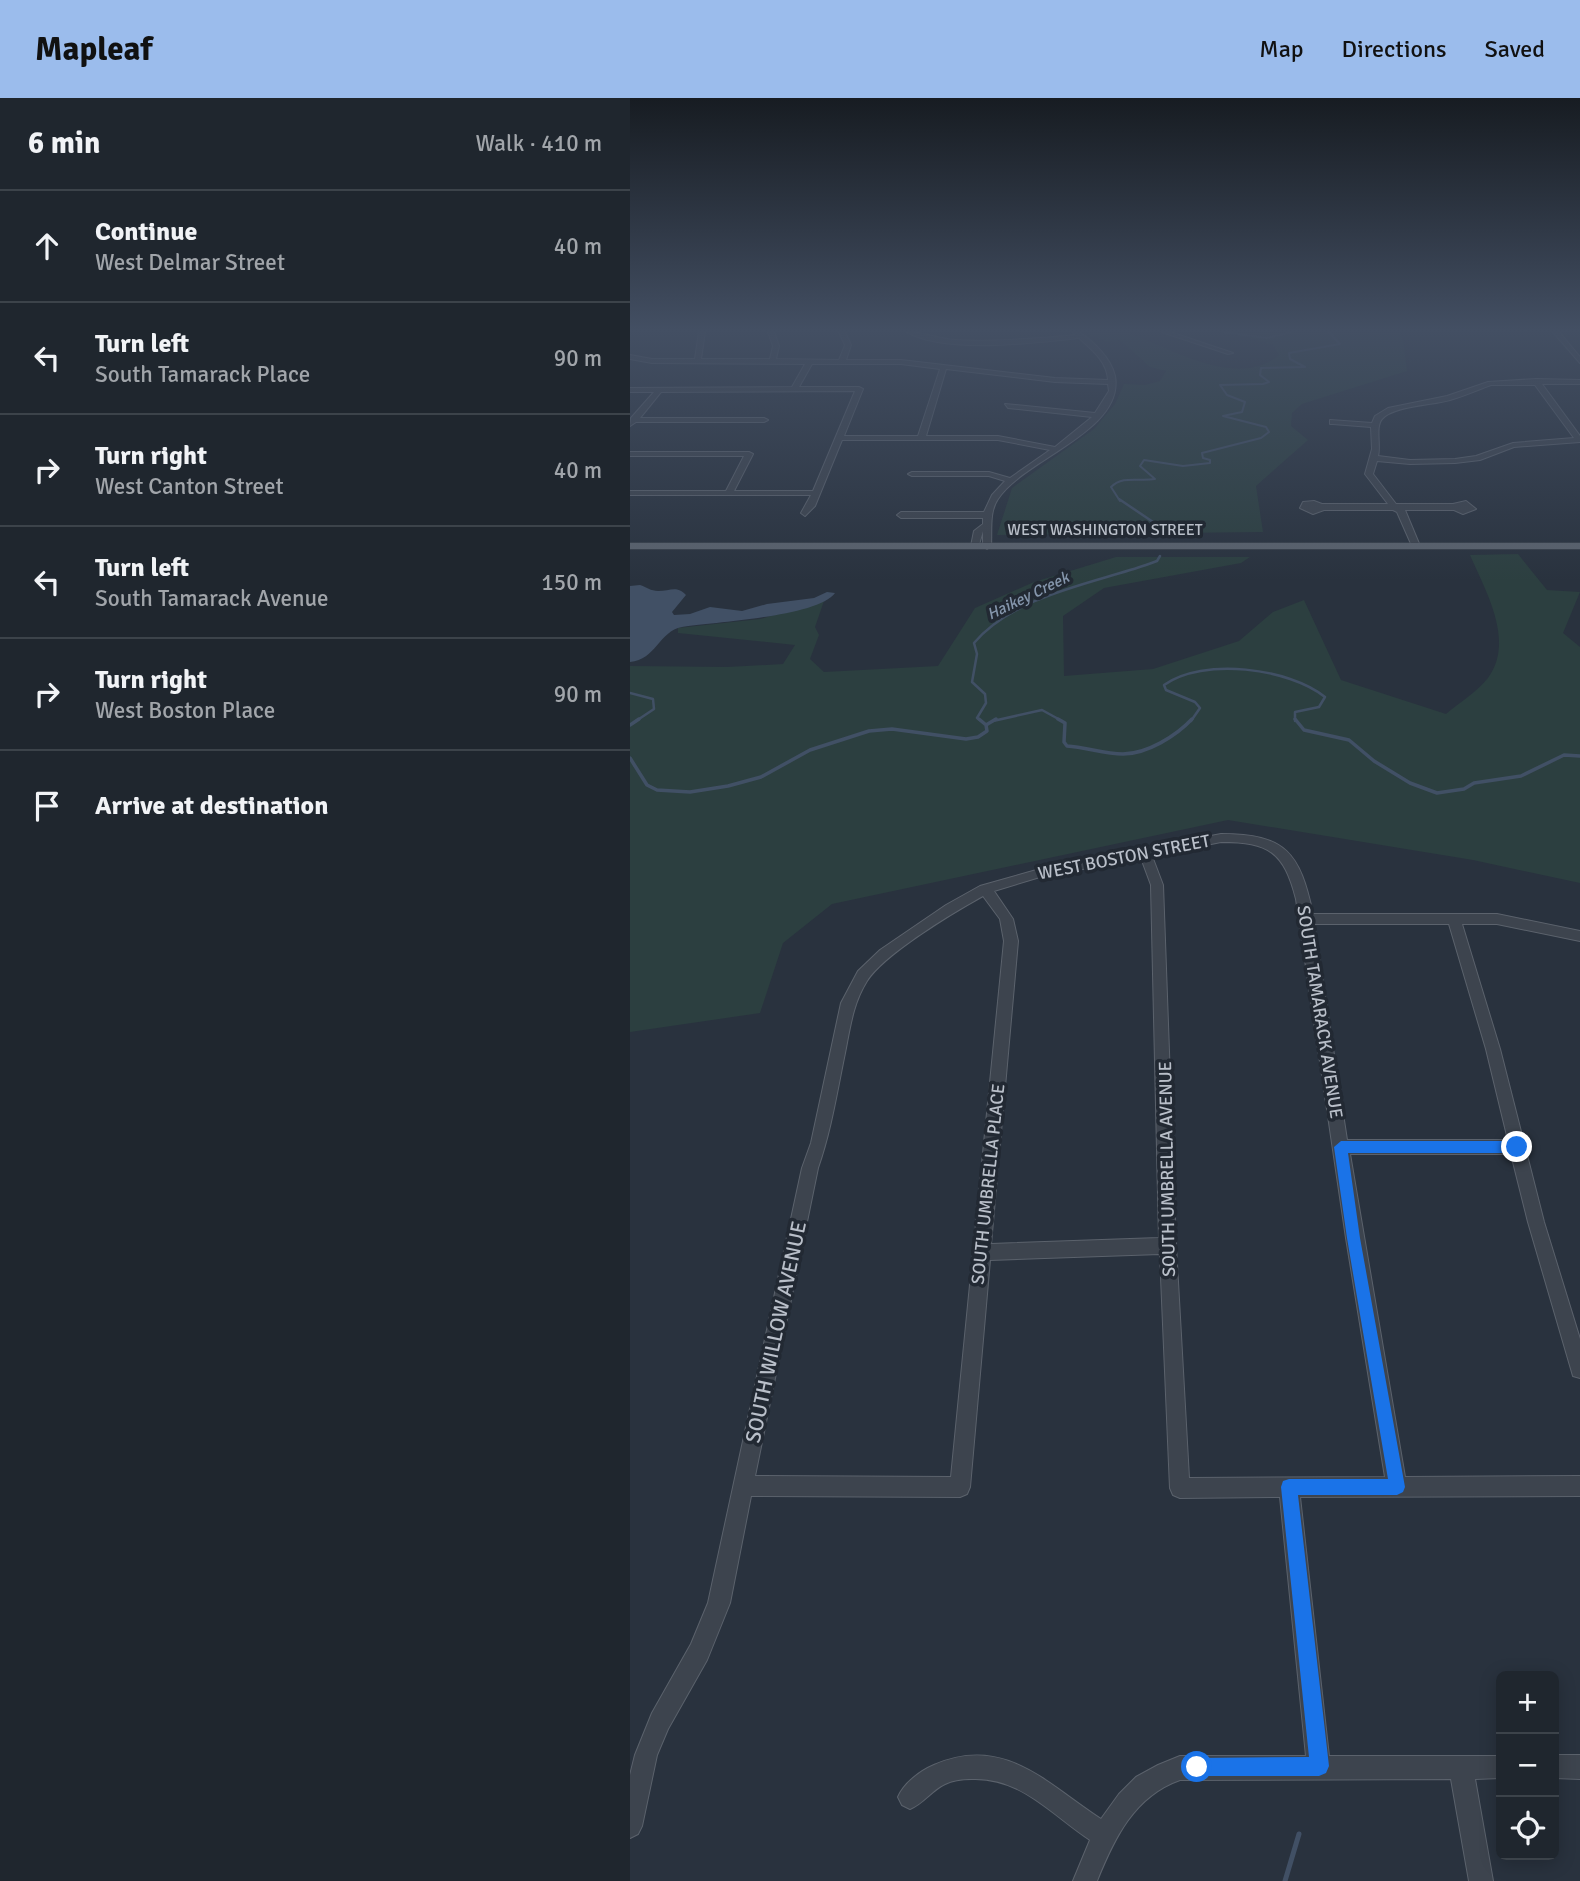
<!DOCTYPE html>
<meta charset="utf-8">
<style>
body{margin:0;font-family:Signika,sans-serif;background:#272e36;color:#f1f3f6}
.controls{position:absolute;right:21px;bottom:21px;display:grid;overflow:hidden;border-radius:10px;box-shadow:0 4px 18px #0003}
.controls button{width:63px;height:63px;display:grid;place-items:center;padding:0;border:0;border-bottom:2px solid #3c434a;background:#1f262e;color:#f1f3f6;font:35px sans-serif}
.stop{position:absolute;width:21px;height:21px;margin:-16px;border:5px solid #1a73e8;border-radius:50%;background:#fff}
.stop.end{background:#1a73e8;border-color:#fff;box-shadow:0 2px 7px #0008}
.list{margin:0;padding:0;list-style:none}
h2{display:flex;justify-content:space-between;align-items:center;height:91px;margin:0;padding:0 28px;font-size:30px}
h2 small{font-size:23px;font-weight:400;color:#a1a5aa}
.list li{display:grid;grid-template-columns:46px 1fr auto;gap:21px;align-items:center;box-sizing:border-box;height:112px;padding:0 28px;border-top:2px solid #3c434a}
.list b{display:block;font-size:26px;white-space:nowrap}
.list p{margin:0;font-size:23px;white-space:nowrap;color:#a1a5aa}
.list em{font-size:23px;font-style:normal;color:#a1a5aa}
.icon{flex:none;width:38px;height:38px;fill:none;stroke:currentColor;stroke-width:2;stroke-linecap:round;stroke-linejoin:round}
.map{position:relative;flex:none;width:950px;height:1783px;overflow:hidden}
header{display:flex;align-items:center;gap:42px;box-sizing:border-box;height:98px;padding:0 35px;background:#9bbcec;color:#111}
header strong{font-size:33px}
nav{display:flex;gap:38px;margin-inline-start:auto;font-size:24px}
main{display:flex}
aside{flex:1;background:#1f262e}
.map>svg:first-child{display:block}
</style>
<header>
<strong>Mapleaf</strong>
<nav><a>Map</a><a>Directions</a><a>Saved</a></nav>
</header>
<main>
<aside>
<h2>6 min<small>Walk · 410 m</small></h2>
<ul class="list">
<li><svg class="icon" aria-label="ahead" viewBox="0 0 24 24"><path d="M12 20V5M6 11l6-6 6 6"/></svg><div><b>Continue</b><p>West Delmar Street</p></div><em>40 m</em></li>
<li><svg class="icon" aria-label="left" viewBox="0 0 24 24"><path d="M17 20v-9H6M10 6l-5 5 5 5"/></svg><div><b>Turn left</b><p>South Tamarack Place</p></div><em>90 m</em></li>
<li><svg class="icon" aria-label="right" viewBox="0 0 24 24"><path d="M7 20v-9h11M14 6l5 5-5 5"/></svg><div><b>Turn right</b><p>West Canton Street</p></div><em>40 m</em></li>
<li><svg class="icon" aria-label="left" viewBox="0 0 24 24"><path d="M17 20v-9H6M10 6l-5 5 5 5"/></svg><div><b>Turn left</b><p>South Tamarack Avenue</p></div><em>150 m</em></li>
<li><svg class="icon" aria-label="right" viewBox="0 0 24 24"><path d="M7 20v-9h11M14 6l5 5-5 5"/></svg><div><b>Turn right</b><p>West Boston Place</p></div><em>90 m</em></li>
<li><svg class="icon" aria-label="arrive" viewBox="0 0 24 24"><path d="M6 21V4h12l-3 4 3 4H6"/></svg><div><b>Arrive at destination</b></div></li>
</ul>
</aside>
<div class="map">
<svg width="950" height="1783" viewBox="0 0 950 1783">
<rect width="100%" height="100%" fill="#29323e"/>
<path fill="#2c3f40" d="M457,234C468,234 485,230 495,234C539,248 605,293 649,257L643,247L600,234H769L773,241L777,273L672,306L662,315L661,328L678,342L626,388L633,434L367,437L382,390L464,331L485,306L494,286L515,287L530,283L536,273L520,269L490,242L476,243L459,237Z
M888,456L917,492L950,494L933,535L950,549V785L843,762L598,722L202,806L153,845L130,915L0,934V568L97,569L153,566L165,547L48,535V530L130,521L194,503L185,529L189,537L180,561L194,574L308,568L345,510L404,484L486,459H620L611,465L474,490L433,518L434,578L523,571L609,543L643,514L674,502L711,582L816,616C829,605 848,593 858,580C885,543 856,494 840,457Z"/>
<path fill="#415065" d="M10,487C16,489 21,493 28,493C40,493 47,487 56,497L42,514L44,517L60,516L80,509L112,513L137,506L184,500L197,494L205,495C188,519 82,524 52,529C29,533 26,562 0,564V488Z"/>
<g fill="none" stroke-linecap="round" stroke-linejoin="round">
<path stroke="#415065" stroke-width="2" d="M593,234L637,240L662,234
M490,403L481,389C493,377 509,384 525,381L510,368L514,362L553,368L580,365V362L573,360L572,355L631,340L639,334L636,329L593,318L612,314L615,304L597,297L590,287L633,286L639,284L630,277L631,270L675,269L660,261L659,255L710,246L699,234"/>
<path stroke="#415065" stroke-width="2.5" d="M489,401L526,426L528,435
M0,595L23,601L24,611L6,623
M351,623L347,620L356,605L355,596L342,584L347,556L344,545C384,498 460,486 516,467L527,463L530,458
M363,623L412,612L432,623
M561,623L570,610L565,604L536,592L534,587C573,559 659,570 695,599L689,609L665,614V623"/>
<path stroke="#415065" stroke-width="3.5" d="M428,621L435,625L434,644L437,648C456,649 474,656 493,656C517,656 546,638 562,621
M665,621L674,632L719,642L744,663L780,685L807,695L834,691L844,685L891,678L934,657L950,658
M0,627L9,621
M356,627L366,621
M0,660L17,687L27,692L60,694L98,688L131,679L180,652L239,633L262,631L336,641L348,639L357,633L356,627L349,621"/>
<path stroke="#415065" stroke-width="5" d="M655,1783L669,1736"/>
<defs>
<path id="minor" d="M69,234H75L71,261H140L143,248L138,234H144L149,248L146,261L209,262L215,247L209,234H215L221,247L216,262H271L425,280L478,282C477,263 462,252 449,240C406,245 313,256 277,234C289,233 310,241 325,242C362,244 399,241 436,238L445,237L443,234H449C463,243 481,260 485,278C495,333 394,361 368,401C359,414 362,432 361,448L357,451L353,448V433L348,450L341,448L344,433L353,426V420H271L267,417L271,414H354L362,397L375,383L359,378H282L278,376L282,374H359L380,380L420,352L368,342H212L185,408L175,418L171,415L181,397H0V393H96L114,358H0V354H119L123,356L104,393H183L225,293L31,294L10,320H134L138,322L134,324H6L0,328L1,320L24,294H0V290L162,289L175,266L22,265L0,261V257L22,261H65ZM182,266H271L310,271L288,338H214L233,291L229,289H169ZM316,271L425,284L478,286L479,293L465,315L375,306L378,310L462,319L425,349L368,338H296Z
M532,234H540L603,255L598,256Z
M923,234H929L950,259V265Z
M906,281L950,282V286H912L950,338V344L884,349L850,362L825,365L780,366L747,363L743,376L766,406H823L836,403L846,411L833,416L824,412H775L790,448L789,450L782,448L767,414L763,412H694L683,416L670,410L673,404L684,403L692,406H758L735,376L742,351L741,329L703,326H700V322L742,325L745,318L758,310L817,298L858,284ZM861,287H905L944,340L883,345L846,358L825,361L780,362L748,358C751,348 745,329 752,321C763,308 803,307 820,302C834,298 847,292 861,287Z
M591,736C656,736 670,755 683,816H867L950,833V843L867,826H832L870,951L914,1124L950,1241V1280L943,1278L941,1271L898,1124L881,1056H720L775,1379L950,1378V1398L670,1399L699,1658H871V1680L845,1681L863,1783H839L821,1681L550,1682C504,1698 484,1741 467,1783H443L460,1742C422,1717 391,1679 342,1681C333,1681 323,1682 315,1686C302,1692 294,1705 280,1711L272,1707L268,1699C274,1685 290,1673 304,1667C374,1636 417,1686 471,1721L489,1696L506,1679L528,1667L550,1658H676L650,1399L550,1400L543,1397L540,1390L530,1156L360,1162L340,1389L337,1396L330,1399L121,1398L100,1505L77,1562L38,1631L27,1657L12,1728L8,1736L0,1740V1677L5,1657L22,1615L61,1546L78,1505L172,1070L181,1045L211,905L228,873L250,852L316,807L350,788L410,771ZM591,744C639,744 654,754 666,801L716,1140L755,1379L559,1380L546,1148L533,787L522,758ZM511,760L521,787L529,1140L361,1146L388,843L383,821L364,793L410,779ZM353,798L370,821L374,843L321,1379L125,1378L188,1070C201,1033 207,994 215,955C220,930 223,905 237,883C254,856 324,814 353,798ZM684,826H819L856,951L878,1042H717Z
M924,1657H950V1681L924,1680Z"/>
<path id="major" d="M0,445H950V451H0Z"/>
</defs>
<use href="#minor" stroke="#5b626c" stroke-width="2"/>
<use href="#major" stroke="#464d57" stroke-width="1"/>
<use href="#minor" fill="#3d444e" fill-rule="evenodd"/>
<use href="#major" fill="#5b636e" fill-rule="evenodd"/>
</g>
<linearGradient id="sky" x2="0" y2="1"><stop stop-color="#171c22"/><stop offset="0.48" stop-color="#434f63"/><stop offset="1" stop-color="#434f63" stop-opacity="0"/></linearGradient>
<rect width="950" height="483" fill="url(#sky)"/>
<path fill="#1a73e8" d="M711,1043H887L893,1049L887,1055H718L730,1140L775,1389L773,1394L767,1397H668L699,1668L696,1675L689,1678H567L561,1676L558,1669L561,1662L567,1660L679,1659L651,1389L653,1383L659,1381H758L717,1140L704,1049Z"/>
<g text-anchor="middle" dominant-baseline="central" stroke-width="7" stroke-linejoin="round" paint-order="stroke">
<g font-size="16" fill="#b9bfc9" stroke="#222933">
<text x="475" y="432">WEST WASHINGTON STREET</text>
</g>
<g font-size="16" font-style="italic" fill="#8596ac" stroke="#222933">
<text transform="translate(398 498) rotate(-26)">Haikey Creek</text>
</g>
<g font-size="18" fill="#b9bfc9" stroke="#222933">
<text transform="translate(494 759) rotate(-11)">WEST BOSTON STREET</text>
<text transform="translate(690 914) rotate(81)">SOUTH TAMARACK AVENUE</text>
<text transform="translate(537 1071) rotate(-91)">SOUTH UMBRELLA AVENUE</text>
<text transform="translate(358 1086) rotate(-84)">SOUTH UMBRELLA PLACE</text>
</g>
<g font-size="21" fill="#b9bfc9" stroke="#222933">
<text transform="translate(146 1234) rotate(-78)">SOUTH WILLOW AVENUE</text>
</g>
</g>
</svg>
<div class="controls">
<button>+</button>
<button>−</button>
<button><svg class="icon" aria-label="locate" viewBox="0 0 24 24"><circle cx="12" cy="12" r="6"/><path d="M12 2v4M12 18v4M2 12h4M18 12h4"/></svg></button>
</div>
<div class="stop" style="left:567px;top:1669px"></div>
<div class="stop end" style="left:887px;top:1049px"></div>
</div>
</main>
